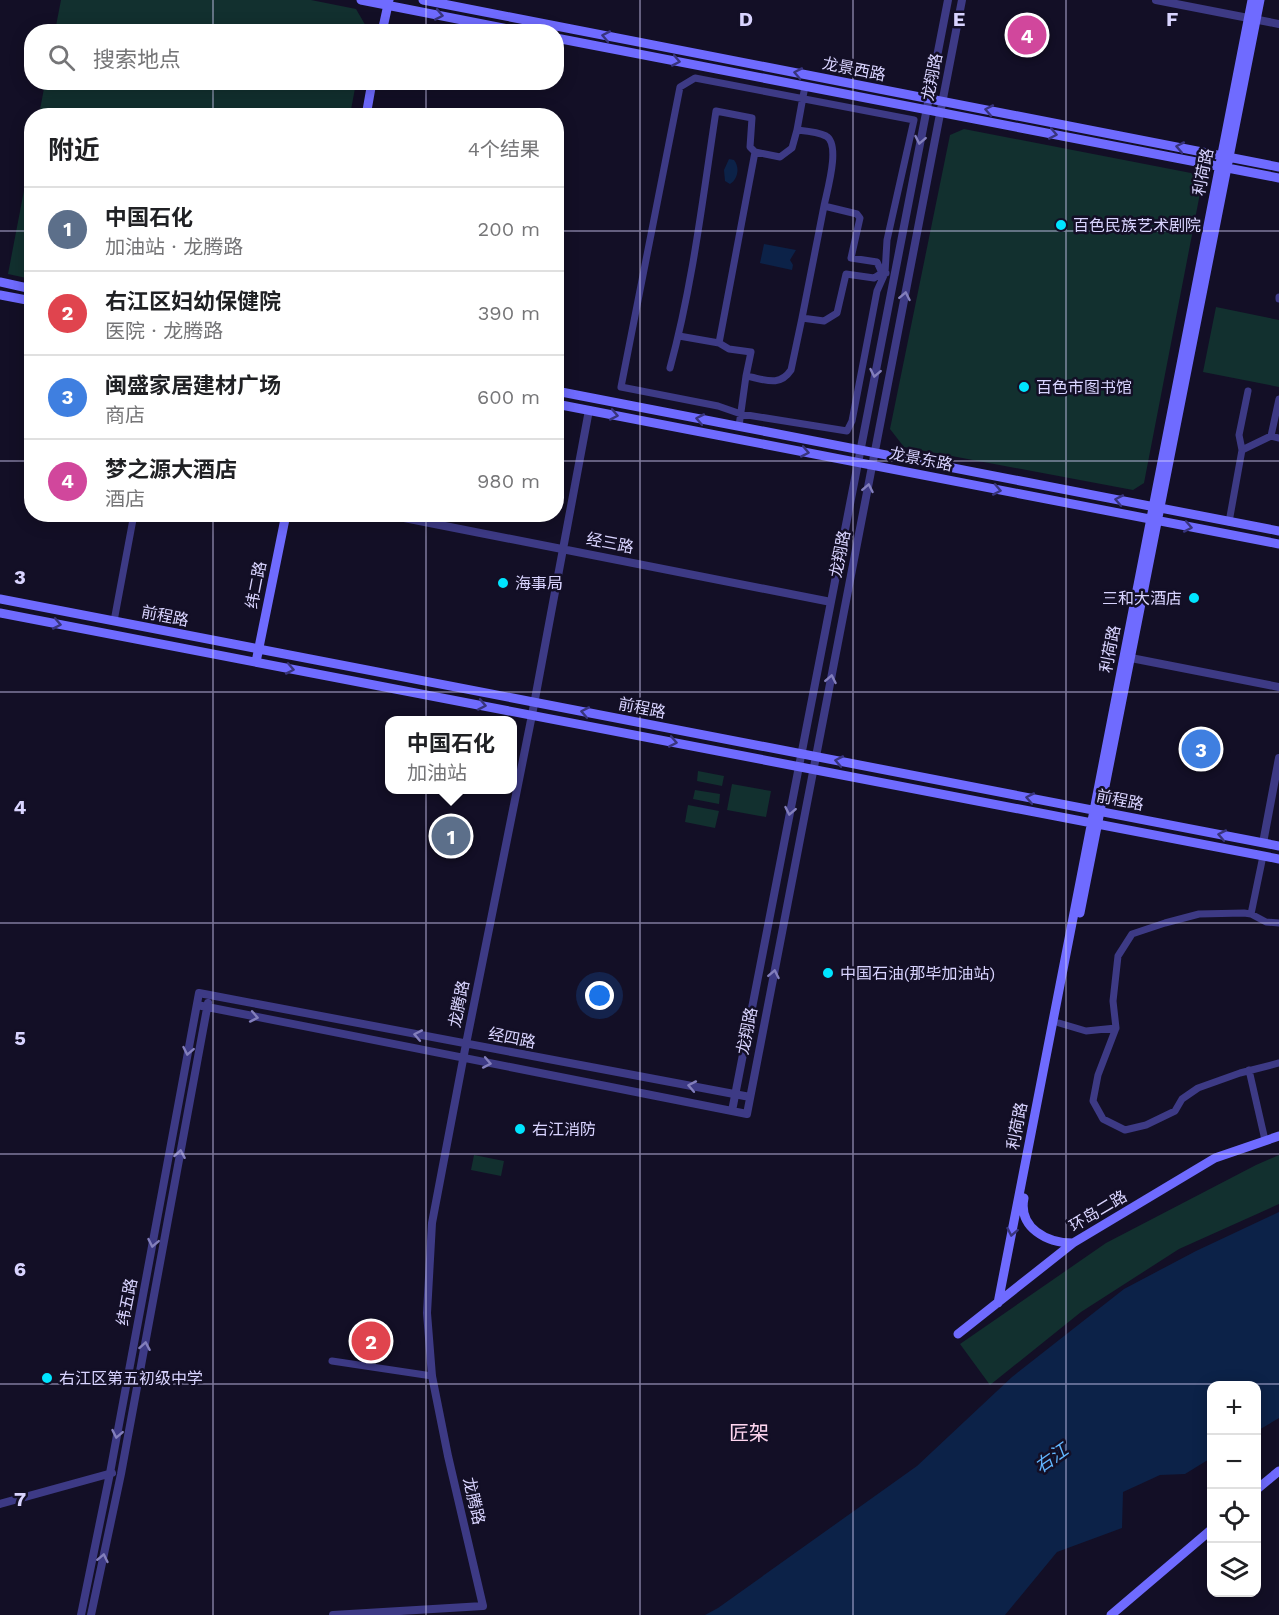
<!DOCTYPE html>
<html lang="zh">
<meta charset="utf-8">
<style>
body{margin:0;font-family:"Work Sans","Noto Sans SC",sans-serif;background:#f2f2f2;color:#202124}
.controls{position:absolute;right:18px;bottom:18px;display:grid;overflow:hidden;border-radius:12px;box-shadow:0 3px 15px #0003}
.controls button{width:54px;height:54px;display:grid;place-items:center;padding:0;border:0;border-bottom:2px solid #e0e0e0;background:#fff;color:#202124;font:30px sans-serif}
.you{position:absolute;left:600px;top:996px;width:21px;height:21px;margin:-15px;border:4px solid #fff;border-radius:50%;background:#1a73e8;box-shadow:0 0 0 9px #1a73e833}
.badge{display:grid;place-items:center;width:39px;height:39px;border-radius:50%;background:#127987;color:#fff;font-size:20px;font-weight:700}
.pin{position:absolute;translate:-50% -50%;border:3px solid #fff;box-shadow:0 2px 6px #0006}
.popup{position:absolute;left:385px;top:716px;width:132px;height:78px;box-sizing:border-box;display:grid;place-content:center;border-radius:12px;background:#fff;filter:drop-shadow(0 2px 4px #0005);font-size:20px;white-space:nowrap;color:#757577}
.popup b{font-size:22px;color:#202124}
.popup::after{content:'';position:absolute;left:50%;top:100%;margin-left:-12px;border:12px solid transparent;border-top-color:#fff}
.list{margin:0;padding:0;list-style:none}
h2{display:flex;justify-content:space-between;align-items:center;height:78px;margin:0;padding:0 24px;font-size:26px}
h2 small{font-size:20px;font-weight:400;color:#757577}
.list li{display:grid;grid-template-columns:39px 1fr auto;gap:18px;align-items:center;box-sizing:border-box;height:84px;padding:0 24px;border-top:2px solid #e0e0e0}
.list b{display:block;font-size:22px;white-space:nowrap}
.list p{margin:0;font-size:20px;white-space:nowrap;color:#757577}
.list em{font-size:20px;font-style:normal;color:#757577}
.icon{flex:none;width:33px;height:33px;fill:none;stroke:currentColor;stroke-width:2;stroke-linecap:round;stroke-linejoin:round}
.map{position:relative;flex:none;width:1279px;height:1615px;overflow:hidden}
.search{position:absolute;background:#fff;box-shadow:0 3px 15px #0003;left:24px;top:24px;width:540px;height:66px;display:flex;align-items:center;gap:15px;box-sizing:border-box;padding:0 21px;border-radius:24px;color:#757577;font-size:22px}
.panel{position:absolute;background:#fff;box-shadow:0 3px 15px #0003;left:24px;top:108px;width:540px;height:414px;border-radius:24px}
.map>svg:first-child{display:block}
</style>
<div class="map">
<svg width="1279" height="1615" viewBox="0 0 1279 1615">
<rect width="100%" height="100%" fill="#130f26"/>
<path fill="#12302f" d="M61,0H311L356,9L367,28L366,32L55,31Z
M45,83V82L356,83L350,115H39Z
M964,129L1191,173L1202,183L1144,483L1133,490L904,447L890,429L950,135Z
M31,154V279L8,274Z
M1216,307L1279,320V387L1203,372Z
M698,771L724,776L722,786L697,781Z
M732,784L771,791L766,817L727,810Z
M695,790L720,794L719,804L693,799Z
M688,805L719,811L715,828L685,822Z
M474,1155L504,1161L501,1176L471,1170Z
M1279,1155V1204L1179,1249L1081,1312L990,1385L960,1344L1106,1243L1256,1165Z"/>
<path fill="#0c2248" d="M729,159L734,160C740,167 738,179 730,184L725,181L724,170Z
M764,244L796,250L790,260L793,265L792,270L760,263Z
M1279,1212V1418L1257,1431L1256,1386H1212L1211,1458L1185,1474L1160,1475L1123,1492L1122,1528L1057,1552L1005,1615H705L718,1608L917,1466L1012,1377L1124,1289L1196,1251Z"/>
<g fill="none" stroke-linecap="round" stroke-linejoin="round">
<path stroke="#3d3a85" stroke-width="7" d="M695,78L914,120L887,240L885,273L877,291L852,421L847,431L741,414L718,406L621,387L680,87Z
M805,86L797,130C806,131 818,132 826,136C841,144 827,191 824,206L857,214L860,218L851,258L877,262L882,273
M1279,299V297
M802,318L824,206
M679,336L719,343L755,152L780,157L792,148L797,130
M719,343L729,349L751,352L746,376
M670,368C693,284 703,196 716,111L752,118L750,147L755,152
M739,426L746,376C764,379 779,388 791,370L802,318L824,321L837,313L846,274L874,278L882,273H886
M1271,436L1279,399
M1242,450L1239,435L1248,391
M1229,522L1242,450L1271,436L1279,438
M114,621L134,514
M1251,914L1263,856
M1279,923L1266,922L1251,914L1244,913L1199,914L1165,923L1132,934L1118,956L1113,1001L1116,1028L1098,1075L1093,1101L1103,1119L1125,1130L1146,1125L1175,1111L1182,1099L1198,1088L1240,1073L1279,1063
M1059,1023L1086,1031L1116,1028
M1249,1070L1265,1140
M332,1361L432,1376"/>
<path stroke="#3d3a85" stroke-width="8" d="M1156,0L1279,24
M384,514L831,602
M1131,658L1279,687
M1263,843L1279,758
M197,1005L747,1114L962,0
M732,1111L948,0
M0,1504L112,1473
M81,1615L110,1473L199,993L750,1097
M91,1615L121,1474L208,1003
M333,1615L483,1606L448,1456L432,1376L427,1313L432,1223L466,1044L532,715L589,410"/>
<path stroke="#6f6bff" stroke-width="9" d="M361,0L523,32
M423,0L1279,167
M382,32L389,0
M556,38L1279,178
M366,116L372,82
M0,282L32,289
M0,295L32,301
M556,391L1279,531
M556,404L1279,544
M0,599L1279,846
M0,613L1279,859
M256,662L286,514
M1080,913L1260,0
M1024,1198C1018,1228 1047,1243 1073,1243
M998,1303L1252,0
M958,1334L1073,1243L1215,1158L1279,1136
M1256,1490L1279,1471
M1111,1615L1212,1529"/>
</g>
<defs><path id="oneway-chevron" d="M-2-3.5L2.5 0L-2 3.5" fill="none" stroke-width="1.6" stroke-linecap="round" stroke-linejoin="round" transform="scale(1.5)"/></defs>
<g stroke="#38347d">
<use href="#oneway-chevron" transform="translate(439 15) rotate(11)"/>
<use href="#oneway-chevron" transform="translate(606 36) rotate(-169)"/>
<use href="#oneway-chevron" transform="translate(676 61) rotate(11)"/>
<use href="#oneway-chevron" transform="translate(798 73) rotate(-169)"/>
<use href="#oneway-chevron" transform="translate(989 110) rotate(-169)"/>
<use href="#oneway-chevron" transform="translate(1053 134) rotate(11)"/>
<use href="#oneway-chevron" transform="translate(1180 147) rotate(-169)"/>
<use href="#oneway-chevron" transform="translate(614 415) rotate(11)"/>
<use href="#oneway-chevron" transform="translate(700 419) rotate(-169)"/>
<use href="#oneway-chevron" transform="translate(805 452) rotate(11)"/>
<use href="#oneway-chevron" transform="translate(997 490) rotate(11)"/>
<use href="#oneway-chevron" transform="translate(1119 500) rotate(-169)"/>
<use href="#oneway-chevron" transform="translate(1188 527) rotate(11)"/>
<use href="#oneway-chevron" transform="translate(57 624) rotate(11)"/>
<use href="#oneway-chevron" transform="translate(290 669) rotate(11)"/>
<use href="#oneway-chevron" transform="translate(482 705) rotate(11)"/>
<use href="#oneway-chevron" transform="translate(585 712) rotate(-169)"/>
<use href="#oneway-chevron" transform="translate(673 742) rotate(11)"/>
<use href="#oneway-chevron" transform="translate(839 761) rotate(-169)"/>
<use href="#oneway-chevron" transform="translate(1030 798) rotate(-169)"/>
<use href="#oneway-chevron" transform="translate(1222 835) rotate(-169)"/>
<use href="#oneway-chevron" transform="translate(1012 1232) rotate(101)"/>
</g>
<g stroke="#837fbc">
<use href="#oneway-chevron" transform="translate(920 140) rotate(101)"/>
<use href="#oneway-chevron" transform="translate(905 296) rotate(-79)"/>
<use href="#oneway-chevron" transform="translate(875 373) rotate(101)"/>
<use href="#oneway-chevron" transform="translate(868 488) rotate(-79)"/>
<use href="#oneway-chevron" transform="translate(831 679) rotate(-79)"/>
<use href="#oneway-chevron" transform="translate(790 811) rotate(101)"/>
<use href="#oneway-chevron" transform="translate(774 974) rotate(-79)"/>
<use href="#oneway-chevron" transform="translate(254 1017) rotate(11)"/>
<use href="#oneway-chevron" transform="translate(418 1035) rotate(-169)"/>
<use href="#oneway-chevron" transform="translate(188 1051) rotate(101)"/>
<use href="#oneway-chevron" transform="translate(487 1063) rotate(11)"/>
<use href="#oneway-chevron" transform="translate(692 1086) rotate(-169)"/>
<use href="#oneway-chevron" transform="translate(180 1154) rotate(-80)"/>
<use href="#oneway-chevron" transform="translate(153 1243) rotate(101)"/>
<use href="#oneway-chevron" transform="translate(145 1346) rotate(-80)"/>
<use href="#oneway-chevron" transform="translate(117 1434) rotate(101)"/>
<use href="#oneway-chevron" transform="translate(103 1558) rotate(-78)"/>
</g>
<path fill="none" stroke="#d9d4ff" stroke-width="1.5" stroke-opacity="0.55" d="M213,0V32M426,0V32M640,0V1615M853,0V1615M1066,0V1615M213,82V116M426,82V116M0,231H32M556,231H1279M0,461H32M556,461H1279M213,514V1615M426,514V1615M0,692H1279M0,923H1279M0,1154H1279M0,1384H1279"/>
<g fill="#00e5ff" stroke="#130f26" stroke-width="2">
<circle cx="1061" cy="225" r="6"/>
<circle cx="1024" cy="387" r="6"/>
<circle cx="503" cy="583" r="6"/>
<circle cx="1194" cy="598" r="6"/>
<circle cx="828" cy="973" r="6"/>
<circle cx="520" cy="1129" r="6"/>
<circle cx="47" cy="1378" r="6"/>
</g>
<g text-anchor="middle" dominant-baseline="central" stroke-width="5" stroke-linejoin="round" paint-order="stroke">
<g font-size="16" fill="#d9d4ff" stroke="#130f26">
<text transform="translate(854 69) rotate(11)">龙景西路</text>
<text transform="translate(932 77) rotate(-79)">龙翔路</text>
<text transform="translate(1203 172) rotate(-79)">利荷路</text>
<text transform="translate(921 459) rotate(11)">龙景东路</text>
<text transform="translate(610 543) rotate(11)">经三路</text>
<text transform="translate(840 554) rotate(-79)">龙翔路</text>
<text transform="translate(256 585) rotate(-79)">纬二路</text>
<text transform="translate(165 616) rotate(11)">前程路</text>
<text transform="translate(1110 649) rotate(-79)">利荷路</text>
<text transform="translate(642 708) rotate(11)">前程路</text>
<text transform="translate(1120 800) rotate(11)">前程路</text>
<text transform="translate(459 1004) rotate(-79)">龙腾路</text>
<text transform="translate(747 1031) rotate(-79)">龙翔路</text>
<text transform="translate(512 1038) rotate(11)">经四路</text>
<text transform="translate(1017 1126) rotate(-79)">利荷路</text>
<text transform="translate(1098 1211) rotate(-31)">环岛二路</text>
<text transform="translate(127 1302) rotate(-79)">纬五路</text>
<text transform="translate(474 1501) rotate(77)">龙腾路</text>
</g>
<g font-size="16" fill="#d9d4ff" stroke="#130f26" text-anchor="start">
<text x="1073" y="225">百色民族艺术剧院</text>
<text x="1036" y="387">百色市图书馆</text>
<text x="515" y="583">海事局</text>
<text x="1182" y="598" text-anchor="end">三和大酒店</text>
<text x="840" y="973">中国石油(那毕加油站)</text>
<text x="532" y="1129">右江消防</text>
<text x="59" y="1378">右江区第五初级中学</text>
</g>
<g font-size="18" font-style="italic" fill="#62b6ff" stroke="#130f26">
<text transform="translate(1051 1458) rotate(-35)">右江</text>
</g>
<g font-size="20" fill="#ffd6f0" stroke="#130f26">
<text x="749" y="1433">匠架</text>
</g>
</g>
<g font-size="20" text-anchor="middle" font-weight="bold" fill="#d9d4ff" stroke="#130f26" stroke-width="5" stroke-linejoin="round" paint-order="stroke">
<text x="746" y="26">D</text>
<text x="959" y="26">E</text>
<text x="1172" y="26">F</text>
<text x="20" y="584">3</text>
<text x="20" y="814">4</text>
<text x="20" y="1045">5</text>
<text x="20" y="1276">6</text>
<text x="20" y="1506">7</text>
</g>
</svg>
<div class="controls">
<button>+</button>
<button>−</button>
<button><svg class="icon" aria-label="locate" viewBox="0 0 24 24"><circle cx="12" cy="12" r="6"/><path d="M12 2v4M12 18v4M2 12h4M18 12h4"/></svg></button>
<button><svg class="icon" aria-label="layers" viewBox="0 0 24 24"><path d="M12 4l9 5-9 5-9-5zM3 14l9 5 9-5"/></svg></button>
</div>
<div class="you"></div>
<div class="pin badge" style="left:451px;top:836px;background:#5c6f8a">1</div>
<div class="popup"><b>中国石化</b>加油站</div>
<div class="pin badge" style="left:371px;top:1341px;background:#e0444e">2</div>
<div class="pin badge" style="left:1201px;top:749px;background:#3f7fe0">3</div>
<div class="pin badge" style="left:1027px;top:35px;background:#d1479c">4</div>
<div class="search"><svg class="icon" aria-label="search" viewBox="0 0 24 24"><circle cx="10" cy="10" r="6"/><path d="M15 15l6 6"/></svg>搜索地点</div>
<section class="panel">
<h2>附近<small>4个结果</small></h2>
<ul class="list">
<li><span class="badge" style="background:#5c6f8a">1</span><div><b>中国石化</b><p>加油站 · 龙腾路</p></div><em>200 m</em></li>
<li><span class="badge" style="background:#e0444e">2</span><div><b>右江区妇幼保健院</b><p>医院 · 龙腾路</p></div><em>390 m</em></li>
<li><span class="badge" style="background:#3f7fe0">3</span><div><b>闽盛家居建材广场</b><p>商店</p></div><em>600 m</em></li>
<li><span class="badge" style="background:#d1479c">4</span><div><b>梦之源大酒店</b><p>酒店</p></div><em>980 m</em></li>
</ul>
</section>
</div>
